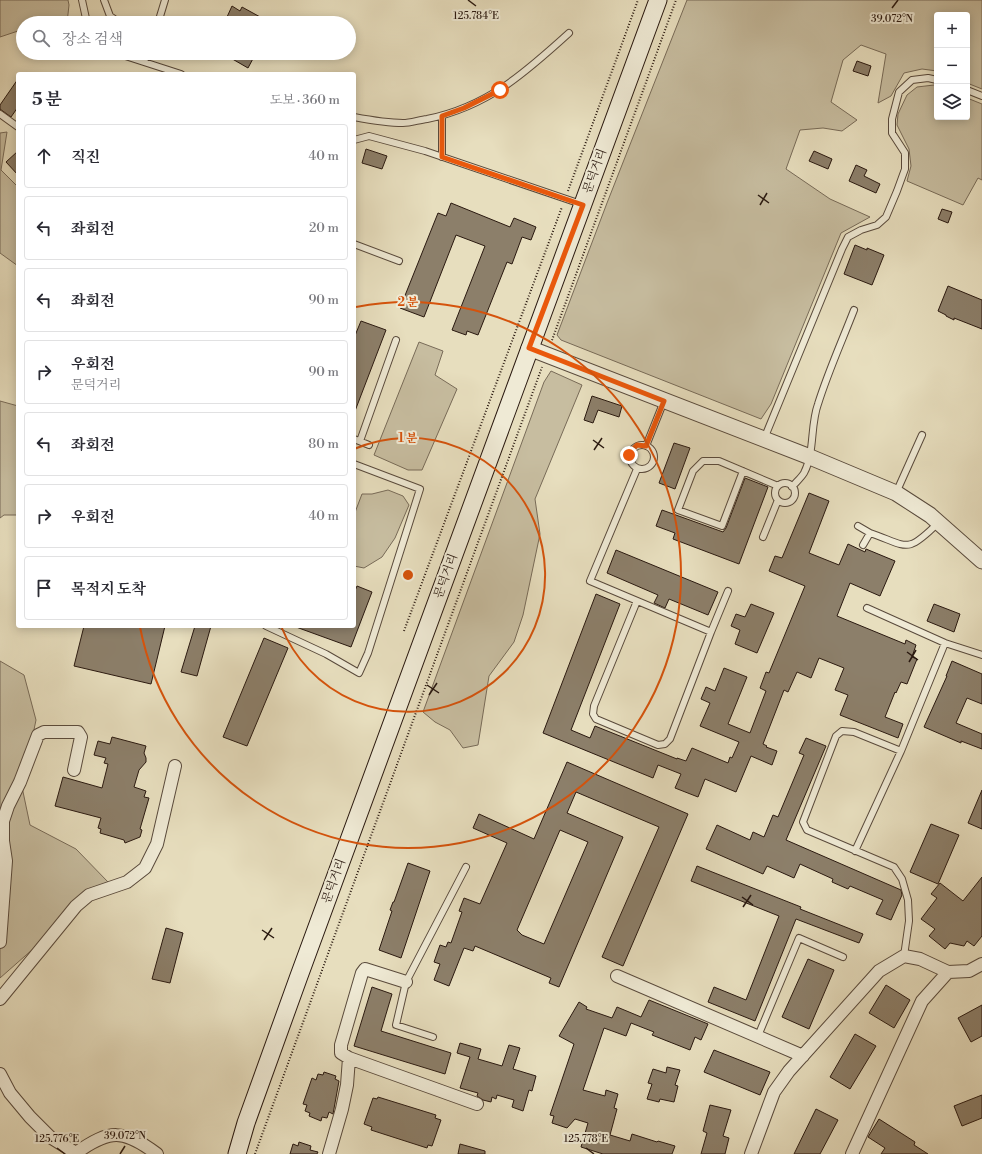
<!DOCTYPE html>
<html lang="ko">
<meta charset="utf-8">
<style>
body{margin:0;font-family:"Libre Bodoni","Noto Serif KR",serif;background:#f2f2f3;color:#2b2b33}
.controls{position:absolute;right:12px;top:12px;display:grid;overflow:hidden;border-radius:4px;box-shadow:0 2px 10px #0003}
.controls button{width:36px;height:36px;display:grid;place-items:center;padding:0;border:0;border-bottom:1px solid #e1e1e2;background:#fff;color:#2b2b33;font:20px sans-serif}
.stop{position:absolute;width:12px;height:12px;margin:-9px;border:3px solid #ea580c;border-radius:50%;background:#fff}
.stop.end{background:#ea580c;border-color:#fff;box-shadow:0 1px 4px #0008}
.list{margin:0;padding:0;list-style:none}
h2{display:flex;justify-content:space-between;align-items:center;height:52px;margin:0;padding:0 16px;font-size:17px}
h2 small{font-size:13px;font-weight:400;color:#7c7c81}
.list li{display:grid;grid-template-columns:26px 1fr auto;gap:12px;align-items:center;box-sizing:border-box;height:64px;margin:0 8px 8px;padding:0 8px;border:1px solid #e1e1e2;border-radius:4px}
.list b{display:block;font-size:15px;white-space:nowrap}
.list p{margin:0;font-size:13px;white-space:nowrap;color:#7c7c81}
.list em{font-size:13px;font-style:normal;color:#7c7c81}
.icon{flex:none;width:22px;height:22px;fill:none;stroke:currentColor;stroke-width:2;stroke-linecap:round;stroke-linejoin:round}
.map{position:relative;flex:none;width:982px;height:1154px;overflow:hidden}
.search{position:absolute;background:#fff;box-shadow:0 2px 10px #0003;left:16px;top:16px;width:340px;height:44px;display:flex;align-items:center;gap:10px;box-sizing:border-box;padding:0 14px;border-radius:22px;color:#7c7c81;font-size:15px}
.panel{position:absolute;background:#fff;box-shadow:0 2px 10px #0003;left:16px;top:72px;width:340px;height:556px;border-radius:4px}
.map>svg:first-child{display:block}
</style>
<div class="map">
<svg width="982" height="1154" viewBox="0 0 982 1154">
<rect width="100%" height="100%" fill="#e7debe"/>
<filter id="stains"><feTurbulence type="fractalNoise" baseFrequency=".005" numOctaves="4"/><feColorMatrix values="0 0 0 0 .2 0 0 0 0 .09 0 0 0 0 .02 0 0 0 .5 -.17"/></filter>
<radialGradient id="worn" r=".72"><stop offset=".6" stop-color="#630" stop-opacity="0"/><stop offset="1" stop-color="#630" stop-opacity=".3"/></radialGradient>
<path fill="#c7bda0" stroke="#786b58" d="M0,0H68L69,5L67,23H23V31L21,30L0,37Z
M687,0H982V89L967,83V15H937V71L922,69L904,73L891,96L878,103L886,54L861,45L843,60L831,102L857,120L842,131L823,128L800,130L786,169L830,199L870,217L841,233L771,404L761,419L561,340L557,335L607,203Z
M934,85L937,86V117H967V98L982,104V180L978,178L963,205L907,181L911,166L909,149L897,125L898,114L907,95L917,87Z
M7,132L1,170L18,187V266L0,253V133Z
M419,342L443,351L435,375L457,389L422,470H408L374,455Z
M551,371L582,385L535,499L540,534L523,615L514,642L489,676L478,745L463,748L450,730L435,722L423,712L544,382Z
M0,401L18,406V515H4L0,518Z
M388,490L403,496L409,505L395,538L382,557L364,568L354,566V515L362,494H372Z
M0,661L24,675L36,720L22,787L30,825L76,849L108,882L87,891L33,949L0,978Z"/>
<path fill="#8c7f6a" stroke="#2a1910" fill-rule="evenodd" d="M232,6L240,11L242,7L271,23H225L228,17H227Z
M222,53H256L248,68Z
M857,61L871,66L868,76L853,71Z
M18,79V107L11,117L0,109V105Z
M366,149L387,156L382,169L362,163Z
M18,151V175L6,162Z
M814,151L832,159L828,169L809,161Z
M856,165L867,170L864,176L880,184L876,193L849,181Z
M451,203L510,227L514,218L536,227L531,240L522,237L512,264L507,262L478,335L467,331L466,335L452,330L485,246L456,235L424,317L400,308L438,213L446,216Z
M942,209L952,212L948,223L938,219Z
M855,245L867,250V248L884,255L872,285L844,274Z
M948,286L982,300V329L954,318V320L946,316V315L938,311Z
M361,321L386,330L355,411L354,338Z
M592,396L622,406L619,417L598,410L593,423L584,420Z
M674,443L690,448L675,489L659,483Z
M745,478L768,487L739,564L673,539L675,533L656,526L662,510L723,532L726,528Z
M809,493L829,501L809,553L839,565L848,544L865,552L866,549L895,561L880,596L850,583L837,616L905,644L906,640L916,645L912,657L917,659L907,684L901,682L896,693L895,692L885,717L903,724L898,738L840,715L848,695L835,690L844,668L819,658L811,678L797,672L788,692L784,690L763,744L767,746L766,747L777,751L772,765L751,756L736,792L705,779L698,797L675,788L681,774L658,765L653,778L543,733L596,594L620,604L571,730L590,738L595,726L677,759V758L686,761L692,748L728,763L730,757L732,758L739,742L700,726L710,703L701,699L706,687L715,691L724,668L747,677L728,724L750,733L766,691L760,688L766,672L769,673L805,586L769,571L775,556L782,558Z
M616,550L718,592L708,615L669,599L665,608L654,603L658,595L607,573Z
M357,586L372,592L351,647L296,627V626H354V593Z
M751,604L774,613L757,653L735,644L740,630L731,626L736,614L745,617Z
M934,604L960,614L954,632L927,621Z
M84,626H165L151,684L74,666Z
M195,626H211L197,676L181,672Z
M264,638L288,648L247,746L223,737Z
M952,661L982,674V704L967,698L956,723L982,734V749L961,741V743L924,727L947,676H946Z
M112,737L146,746L144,753L146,758V762L139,770L134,787L146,791L144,797L149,798L140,829L142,830L140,837L125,843L124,840L100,833L101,829L98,828L101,818L55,806L63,777L102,788L108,764L104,763L106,758L94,755L98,741L110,744Z
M806,738L826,746L786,840L901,890L902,895L891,920L876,914L883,900L850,886L848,889L832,882L833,879L800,864L794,878L767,866L763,874L706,849L717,825L750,840L753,832L764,837L773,815L778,817L804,755L799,753Z
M567,762L688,814L623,966L602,957L659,827L576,792L567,813L623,837L559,987L549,983L551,978L475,946L473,951L464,948L449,986L434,980L440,964L434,962L440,945L446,947L448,942L451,943L462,912L459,911L464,898L480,904L507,843L473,828L479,814L534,839ZM560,830L588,842L544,944L522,935L517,930Z
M982,790V829L968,823Z
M931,824L959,835L938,884L910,872Z
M408,863L430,871L401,958L379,950L392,911L390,910L393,902H394Z
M697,866L801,907L800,909L863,934L859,943L796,919L755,1021L708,1002L714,987L746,1000L779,916L691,881Z
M982,877V936L974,946L967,941L964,946L950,943L945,949L929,936L935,929L921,919L937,898L931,894L940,883L963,901Z
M166,928L183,933L170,983L152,979Z
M808,959L834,970L809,1029L782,1017Z
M886,985L910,1000L894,1028L869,1013Z
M372,987L392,994L381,1031L451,1053L445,1074L354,1046Z
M649,1000L708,1024L701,1040L695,1037L690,1050L652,1035L654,1032L631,1023L626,1036L604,1028L583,1090L605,1096L606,1090L618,1094L614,1108L617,1109L610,1135L630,1141L632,1134L657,1142L658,1141L675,1146L672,1154H603L581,1147L588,1123L575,1119L567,1128L552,1123L554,1116L550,1115L574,1044L559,1036L579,1002L587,1007L586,1009L612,1018L617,1007L641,1017Z
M982,1005V1036L971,1042L958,1018Z
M855,1034L876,1046L850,1089L830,1077Z
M460,1043L481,1049L478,1059L502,1066L509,1045L520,1048L513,1069L536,1076L532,1091L529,1090L523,1111L512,1107L514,1100L497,1095L496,1099L492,1097L491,1102L483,1100L477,1096L478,1093L460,1088L470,1057L457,1053Z
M714,1050L770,1072L760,1095L704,1072Z
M667,1067L680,1070L675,1085L678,1086L674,1102L660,1099L659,1102L647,1099L652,1084L648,1083L653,1069L666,1073Z
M324,1072L336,1076L335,1079L339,1081L333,1114L329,1112L327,1118L322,1117L321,1121L309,1116L310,1113L305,1111L307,1105L303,1104L312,1078L316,1080L318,1074L323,1075Z
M982,1095V1118L962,1126L954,1106Z
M378,1097L436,1115L435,1118L441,1120L432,1146L428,1145L427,1148L371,1130L372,1127L364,1124L373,1098L377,1099Z
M710,1105L731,1110L723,1136L729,1138L725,1154H701L707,1133L703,1131Z
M816,1109L838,1120L820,1154H794Z
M879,1119L915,1142L914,1145L928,1154H881L885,1148L868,1137Z
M299,1142L311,1146L310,1150L318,1152L317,1154H290L293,1144L298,1146Z
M460,1144L485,1151V1154H458Z"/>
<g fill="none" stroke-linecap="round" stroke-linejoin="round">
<defs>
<path id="service" d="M82,0L87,23
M104,0L110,16L120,23
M158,23L165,0
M116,53L181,74
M144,62L147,53
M967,90L982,96
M0,114L18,127
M354,117C370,120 387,123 403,123C410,123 419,120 427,119C487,107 525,73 569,33
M354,140L369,136L425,151L581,204
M442,157V116
M354,244L399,261
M354,439L369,445
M764,439L842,249L848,237L861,230L877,225L886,217L897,191L905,169V153L892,133V119L899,92L912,80L928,78L937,80
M360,441L396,340
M630 457a12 12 0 1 1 24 0a12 12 0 1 1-24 0Z
M646,446L664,401
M637,469L590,581L711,632
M743,471L722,526L678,510L693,471L703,461H719L778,486
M775 493a10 10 0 1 1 20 0a10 10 0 1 1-20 0Z
M792,487C796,482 801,478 804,473C815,452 810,426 818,404C828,372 842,341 854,310
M896,493L922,435
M858,526L870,533
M763,537L778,500
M863,545L870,533C908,546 906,555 938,523
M637,601L594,706L593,714L596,719L658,745L665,744L670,739L711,632L728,591
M867,608L945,643L982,655
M266,626L326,654L359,673L368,653L420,489L354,464
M901,751L854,732L842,731L836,736L803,822L807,830L894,867L902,879L908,900L909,921L904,956
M855,851L901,751L945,643
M758,1036L799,938L843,957
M433,1037L396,1025L406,982L466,867"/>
<path id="minor" d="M0,942L6,861L3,841V821L8,806L20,782L38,735L44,732H78L81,737L74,770
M617,976L803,1056
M0,999L76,906L89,895L127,882L145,868L157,844L175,766
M349,1058L477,1104
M0,1074L10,1093L30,1117L50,1137L76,1153C110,1129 123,1129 157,1154
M329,1154L342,1109L347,1085L349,1058L341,1053V1045L362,973L365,969L406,982
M751,1154L774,1092L789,1071L879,971L904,956L920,959L948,972L969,971L982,964
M852,1154L922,1001L948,972"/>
<path id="tertiary" d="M529,348L810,457L896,493L930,515L982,561"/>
<path id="secondary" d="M237,1154L246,1123L299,976L658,0"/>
</defs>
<use href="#service" stroke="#594a3c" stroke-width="8"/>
<use href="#minor" stroke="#594a3c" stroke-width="14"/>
<use href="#tertiary" stroke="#594a3c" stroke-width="17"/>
<use href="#secondary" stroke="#2a1910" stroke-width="19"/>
<path stroke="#2a1910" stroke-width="2" stroke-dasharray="1 2" stroke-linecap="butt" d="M568,191L638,0
M551,343L676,0
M404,631L562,207
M255,1154L542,367"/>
<use href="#service" stroke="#efead5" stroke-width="6"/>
<use href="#minor" stroke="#efead5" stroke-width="12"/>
<use href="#tertiary" stroke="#efead5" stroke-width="15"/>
<use href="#secondary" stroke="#efead5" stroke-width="17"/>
</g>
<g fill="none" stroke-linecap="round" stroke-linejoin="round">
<path stroke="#ea580c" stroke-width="5" d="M500,90L464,108L442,116V157L583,205L529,348L664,401L646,446L637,445L631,451L629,455"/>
</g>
<path fill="none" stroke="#2a1910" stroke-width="1.5" d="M468,0L476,6M892,8L898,0M758,195L769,203M760,205L767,193M593,440L604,448M594,450L602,438M907,652L918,660M909,662L916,650M427,685L439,693M429,695L437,683M742,897L753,905M743,907L751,895M262,930L274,938M264,940L272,928M57,1148L65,1154M586,1148L594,1154M120,1154L125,1146"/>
<g fill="none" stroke="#d5530c" stroke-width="2">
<path d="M354 449A137 137 0 1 1 281 626"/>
<path d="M356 307A273 273 0 1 1 140 627"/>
</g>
<g text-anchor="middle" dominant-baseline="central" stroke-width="4" stroke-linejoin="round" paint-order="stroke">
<g font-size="12" fill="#2a1910" stroke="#efead5">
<text transform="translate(595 171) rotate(-70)">문덕거리</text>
<text transform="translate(446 576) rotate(-70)">문덕거리</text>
<text transform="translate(334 881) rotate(-70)">문덕거리</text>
</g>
</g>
<g font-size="10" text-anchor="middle" fill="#2a1910" stroke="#efead5" stroke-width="4" stroke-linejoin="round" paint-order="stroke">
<text x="476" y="19">125.784°E</text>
<text x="892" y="22">39.072°N</text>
<text x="125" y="1139">39.072°N</text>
<text x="57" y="1142">125.776°E</text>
<text x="586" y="1142">125.778°E</text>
</g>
<circle cx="408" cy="575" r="6" fill="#d5530c" stroke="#efead5" stroke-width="2"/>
<g font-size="12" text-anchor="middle" font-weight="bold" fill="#d5530c" stroke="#efead5" stroke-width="4" stroke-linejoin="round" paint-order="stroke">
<text x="408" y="306">2 분</text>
<text x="408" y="442">1 분</text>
</g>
<rect width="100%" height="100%" filter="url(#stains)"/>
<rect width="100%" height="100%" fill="url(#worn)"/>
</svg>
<div class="controls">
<button>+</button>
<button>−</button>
<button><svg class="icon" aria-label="layers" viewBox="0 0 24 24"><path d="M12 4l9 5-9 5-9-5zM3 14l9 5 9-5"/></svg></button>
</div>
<div class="stop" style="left:500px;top:90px"></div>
<div class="stop end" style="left:629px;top:455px"></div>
<div class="search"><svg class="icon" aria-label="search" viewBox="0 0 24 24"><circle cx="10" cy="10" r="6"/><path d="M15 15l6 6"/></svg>장소 검색</div>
<section class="panel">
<h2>5 분<small>도보 · 360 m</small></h2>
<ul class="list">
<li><svg class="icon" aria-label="ahead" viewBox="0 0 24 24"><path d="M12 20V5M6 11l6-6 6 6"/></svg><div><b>직진</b></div><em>40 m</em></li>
<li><svg class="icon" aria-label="left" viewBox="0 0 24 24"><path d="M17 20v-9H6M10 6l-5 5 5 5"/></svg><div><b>좌회전</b></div><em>20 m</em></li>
<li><svg class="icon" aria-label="left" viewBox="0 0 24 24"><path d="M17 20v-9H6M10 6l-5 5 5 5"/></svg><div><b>좌회전</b></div><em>90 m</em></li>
<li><svg class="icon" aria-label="right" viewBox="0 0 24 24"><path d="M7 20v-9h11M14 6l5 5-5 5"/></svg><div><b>우회전</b><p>문덕거리</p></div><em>90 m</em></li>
<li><svg class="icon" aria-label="left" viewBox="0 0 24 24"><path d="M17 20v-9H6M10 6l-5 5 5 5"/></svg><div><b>좌회전</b></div><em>80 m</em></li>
<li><svg class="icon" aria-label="right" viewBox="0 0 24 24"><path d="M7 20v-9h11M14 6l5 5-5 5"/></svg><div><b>우회전</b></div><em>40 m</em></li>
<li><svg class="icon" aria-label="arrive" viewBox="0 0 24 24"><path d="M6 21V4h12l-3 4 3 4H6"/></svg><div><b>목적지 도착</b></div></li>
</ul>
</section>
</div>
